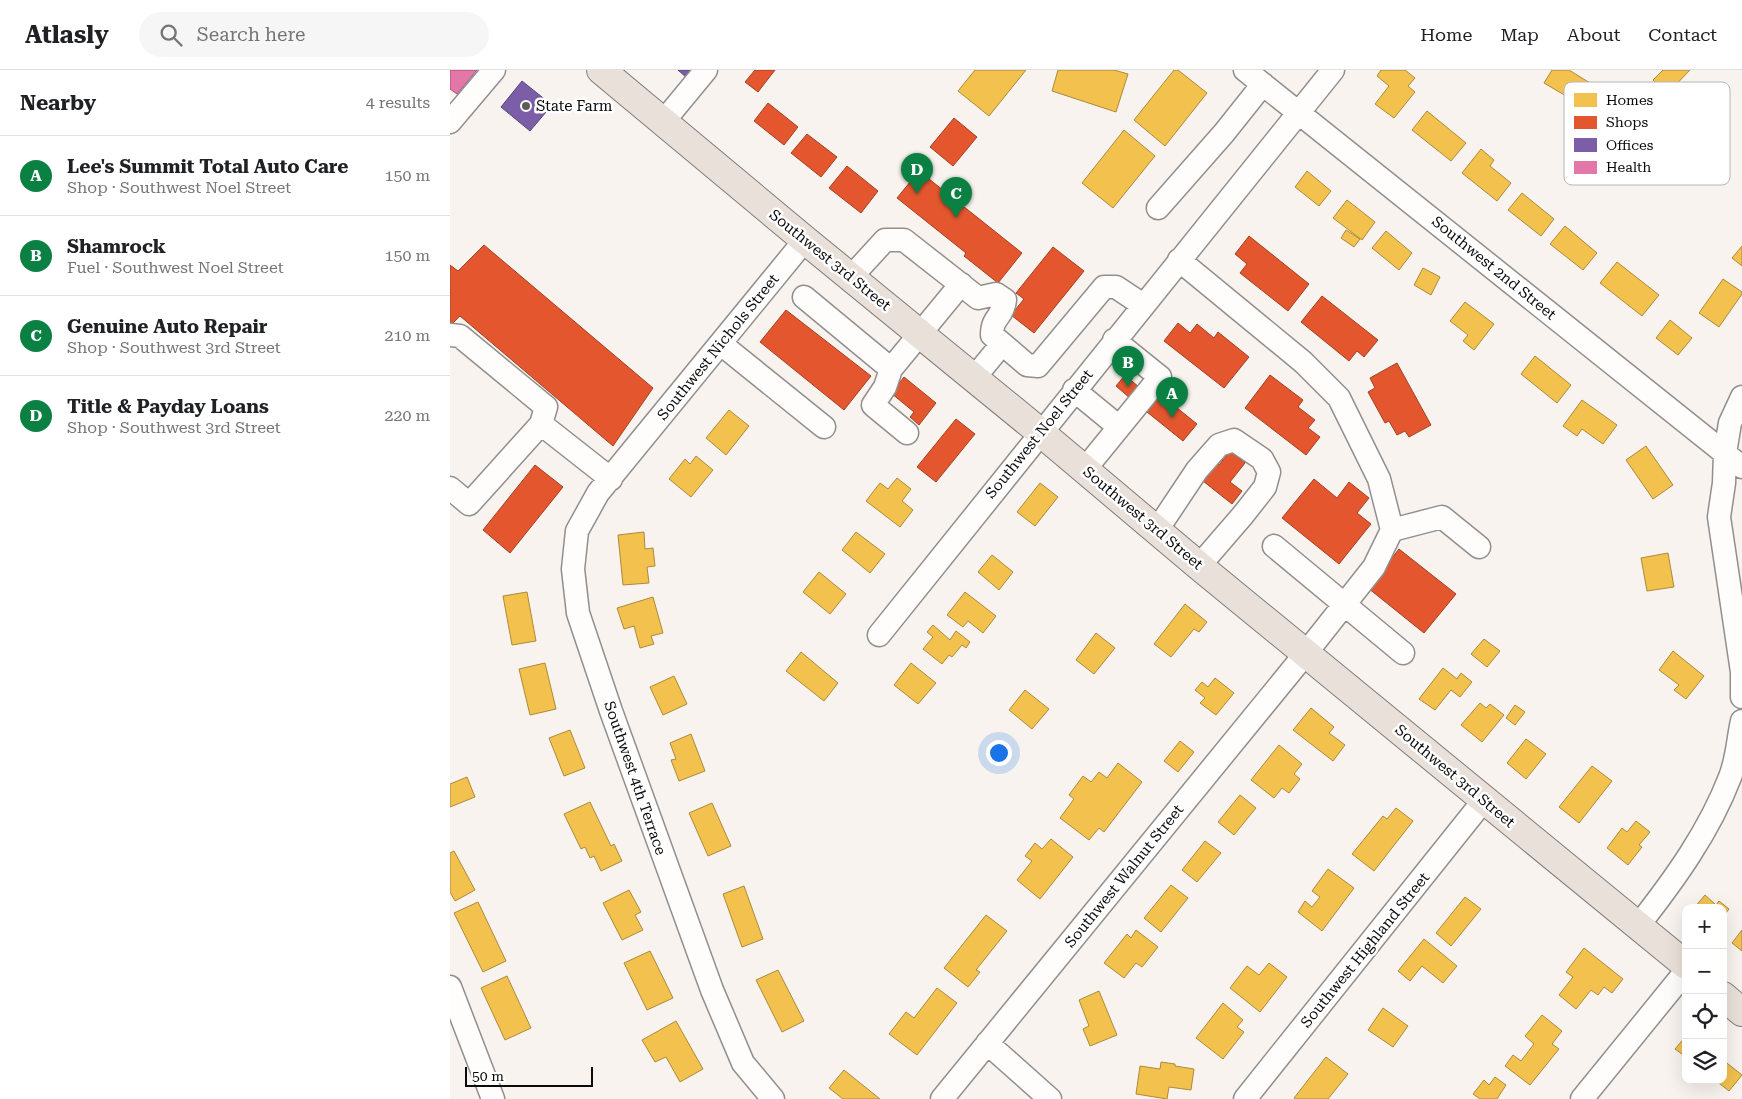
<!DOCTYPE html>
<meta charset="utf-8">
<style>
body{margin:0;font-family:"Roboto Serif",serif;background:#f6f6f6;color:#202124}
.controls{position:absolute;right:15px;bottom:15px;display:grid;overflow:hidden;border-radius:10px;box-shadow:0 5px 20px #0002}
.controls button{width:45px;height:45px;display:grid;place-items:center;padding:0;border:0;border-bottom:1px solid #e0e0e0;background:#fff;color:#202124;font:25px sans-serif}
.scale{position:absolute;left:15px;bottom:12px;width:128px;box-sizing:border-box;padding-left:5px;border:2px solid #0a0a0a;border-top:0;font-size:14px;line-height:18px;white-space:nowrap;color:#0a0a0a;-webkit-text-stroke:4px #fff;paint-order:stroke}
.you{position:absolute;left:548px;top:682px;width:18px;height:18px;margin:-12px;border:4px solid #fff;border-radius:50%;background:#1a73e8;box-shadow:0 0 0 8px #1a73e833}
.badge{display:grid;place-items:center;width:32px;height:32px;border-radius:50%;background:#0b8043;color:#fff;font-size:16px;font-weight:700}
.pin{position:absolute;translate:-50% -41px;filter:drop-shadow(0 1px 2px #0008)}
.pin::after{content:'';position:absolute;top:26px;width:18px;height:15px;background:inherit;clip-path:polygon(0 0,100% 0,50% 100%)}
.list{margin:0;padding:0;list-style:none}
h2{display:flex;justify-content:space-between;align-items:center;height:65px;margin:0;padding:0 20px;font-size:21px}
h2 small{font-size:16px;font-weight:400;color:#757577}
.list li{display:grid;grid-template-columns:32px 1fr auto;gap:15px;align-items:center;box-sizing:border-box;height:80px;padding:0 20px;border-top:1px solid #e0e0e0}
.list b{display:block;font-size:19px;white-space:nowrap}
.list p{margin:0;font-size:16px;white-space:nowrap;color:#757577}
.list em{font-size:16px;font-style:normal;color:#757577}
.icon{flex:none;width:28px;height:28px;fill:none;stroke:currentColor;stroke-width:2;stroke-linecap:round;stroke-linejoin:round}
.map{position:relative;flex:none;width:1292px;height:1029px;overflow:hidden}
header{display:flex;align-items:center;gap:30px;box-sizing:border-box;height:70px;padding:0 25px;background:#fff;border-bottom:1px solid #e0e0e0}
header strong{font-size:24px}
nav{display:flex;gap:28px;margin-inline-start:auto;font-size:18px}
.search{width:350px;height:45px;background:#f6f6f6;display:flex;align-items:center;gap:12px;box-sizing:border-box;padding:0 18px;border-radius:28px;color:#757577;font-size:19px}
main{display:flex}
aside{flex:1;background:#fff}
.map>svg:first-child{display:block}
</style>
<header>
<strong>Atlasly</strong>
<div class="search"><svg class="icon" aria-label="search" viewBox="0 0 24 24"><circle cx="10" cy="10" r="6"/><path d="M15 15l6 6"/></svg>Search here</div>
<nav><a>Home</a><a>Map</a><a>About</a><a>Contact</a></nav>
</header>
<main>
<aside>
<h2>Nearby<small>4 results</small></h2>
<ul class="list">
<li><span class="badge">A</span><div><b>Lee's Summit Total Auto Care</b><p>Shop · Southwest Noel Street</p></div><em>150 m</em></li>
<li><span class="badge">B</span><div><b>Shamrock</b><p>Fuel · Southwest Noel Street</p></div><em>150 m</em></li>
<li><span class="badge">C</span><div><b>Genuine Auto Repair</b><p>Shop · Southwest 3rd Street</p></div><em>210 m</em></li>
<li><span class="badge">D</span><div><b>Title &amp; Payday Loans</b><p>Shop · Southwest 3rd Street</p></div><em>220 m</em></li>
</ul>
</aside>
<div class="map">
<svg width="1292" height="1029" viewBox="0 0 1292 1029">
<rect width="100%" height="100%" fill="#f8f3ee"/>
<path fill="#f2c14e" stroke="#ac8a3a" d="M525,0H576L539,46L508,21Z
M608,0H664L678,4L666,42L602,21Z
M724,0H728L757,23L715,76L684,50Z
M931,0H955L965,8L958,16L965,22L944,48L925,34L939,16L927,6Z
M1102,0H1119L1140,13L1128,33L1094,13Z
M1213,0H1240L1217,24L1203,10Z
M977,41L1016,73L1001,91L962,60Z
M674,60L705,86L663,138L632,113Z
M1031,79L1044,90L1040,96L1061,113L1047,131L1012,103Z
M857,101L881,121L869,136L845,117Z
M1072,123L1104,149L1091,166L1058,140Z
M897,130L925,152L912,170L883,148Z
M1115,156L1147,183L1133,200L1100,174Z
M896,160L910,169L904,177L891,168Z
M936,161L962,183L949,200L922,178Z
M1292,176V196L1282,188Z
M1167,192L1209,225L1192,246L1150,213Z
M973,198L990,207L981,225L964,215Z
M1273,209L1292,222V224L1269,257L1249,243Z
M1015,232L1044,254L1024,280L1013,271L1018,265L1000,251Z
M1220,250L1242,268L1228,285L1206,268Z
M1085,286L1121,315L1107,333L1071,304Z
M1132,330L1167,355L1153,374L1132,359L1127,366L1113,356Z
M279,340L299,356L276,385L256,368Z
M1196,376L1223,415L1203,429L1176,390Z
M246,386L263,400L241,427L219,409L235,389L240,394Z
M447,408L461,419L452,431L463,440L450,457L416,431L430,413L438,419Z
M590,413L608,427L585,456L567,442Z
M194,462L195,479L203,478L205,496L197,497L199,513L173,515L168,465Z
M406,462L435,484L420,503L392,480Z
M1218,483L1224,517L1197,521L1191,488Z
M542,485L563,502L549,520L528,502Z
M369,502L396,524L380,544L353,522Z
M77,522L86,571L62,575L53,526Z
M515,522L546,546L533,563L518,551L513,557L497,545Z
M203,527L213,563L201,566L204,574L190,578L184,556L174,559L167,538Z
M735,534L757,552L749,562L744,559L721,587L704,574Z
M483,555L500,570L506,561L520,572L516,578L512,575L502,587L499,585L492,594L473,579L483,567L477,562Z
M646,563L665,578L644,604L626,590Z
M1034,569L1050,581L1037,597L1021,584Z
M1223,581L1254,606L1236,629L1224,620L1229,615L1209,600Z
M351,582L388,613L374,631L336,601Z
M95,593L106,639L80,645L69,599Z
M461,593L486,613L468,634L444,615Z
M993,598L1007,609L1011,603L1022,612L1010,627L1001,620L985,640L969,629Z
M224,606L237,634L213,645L200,617Z
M765,608L784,623L766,645L750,633L755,628L745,620L752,612L758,617Z
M575,620L599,639L582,659L559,640Z
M1030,633L1036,638L1040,634L1054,645L1032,672L1011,655Z
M1065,635L1075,642L1065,655L1056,648Z
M861,638L884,657L879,663L895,675L883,691L843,660Z
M120,660L135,698L114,706L99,668Z
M241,664L255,701L229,711L221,690L226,689L220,673Z
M1076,669L1096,684L1076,709L1057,693Z
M730,671L744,682L728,702L714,691Z
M829,675L852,694L844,704L850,709L839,723L832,718L824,728L801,710Z
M668,693L692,712L654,762L649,758L639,770L610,748L624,729L619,725L633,706L641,712L649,702L657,708Z
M1142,696L1162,711L1129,753L1109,737Z
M17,707L25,727L0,737V714Z
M790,725L806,738L784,765L768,752Z
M140,732L161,776L164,774L172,791L151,801L144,786L140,788L135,777L131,779L114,744Z
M262,733L281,776L258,786L239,743Z
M946,738L963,751L924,801L902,784L933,746L937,749Z
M1186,751L1200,762L1189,775L1192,777L1178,795L1157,778L1172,758L1177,762Z
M601,769L623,787L590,829L567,810L582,791L575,786L585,773L592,779Z
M755,771L771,783L747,812L732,800Z
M4,781L25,820L5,831L0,822V783Z
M878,799L904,818L872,861L848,842L855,831L862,837L870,827L862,821Z
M721,815L738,828L711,862L694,848Z
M294,816L313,869L292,877L273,824Z
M179,820L191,842L185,845L193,860L172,870L153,833Z
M1255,825L1266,835L1269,831L1279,839L1273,847V838H1244Z
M1015,827L1031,839L1001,876L986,863Z
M28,832L56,891L33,902L4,843Z
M536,845L557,861L526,900L530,902L518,917L494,898Z
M686,860L708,877L692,897L686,893L674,908L654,893L677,864L681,868Z
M1292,860V881L1282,873Z
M974,869L1007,896L993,913L972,896L960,911L948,901Z
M1134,878L1173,909L1162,923L1154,917L1148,925L1141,920L1126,939L1109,925L1123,907L1116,902Z
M200,881L223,928L197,940L174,893Z
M819,893L837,907L810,942L780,918L797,896L809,905Z
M328,900L354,951L332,962L306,910Z
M57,906L81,958L55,970L31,918Z
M487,918L507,933L467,985L439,964L456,942L464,948Z
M649,921L667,965L640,976L633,959L639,956L629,930Z
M773,933L793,950L787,957L794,962L773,989L746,968Z
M933,938L958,956L943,977L918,960Z
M1092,945L1112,961L1102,974L1109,979L1080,1015L1055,996L1063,985L1071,991L1084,974L1075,966Z
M226,951L253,999L230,1012L216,987L205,992L192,970Z
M1236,966V987L1225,979Z
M876,987L898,1004L878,1029H846L844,1028Z
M1273,990L1292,1005L1279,1021L1265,1010H1273Z
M711,992L725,994V996L744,999L741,1020L719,1017L717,1029L686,1024L690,996L710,999Z
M394,1000L430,1029H393L379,1018Z
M1045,1007L1056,1015L1047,1029H1030L1023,1024L1034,1010L1039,1015Z"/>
<path fill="#e4572e" stroke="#a34023" d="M305,0H325L308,22L295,12Z
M318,33L348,57L334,75L304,51Z
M504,48L527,67L503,96L480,77Z
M357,64L387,87L371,107L341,83Z
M397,96L428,121L411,143L379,118Z
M469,101L572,183L548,213L514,186L516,183L447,128Z
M799,166L859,214L838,241L790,203L797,194L785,184Z
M34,175L203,318L163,376L10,246L0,256V195L8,201Z
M603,177L634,201L584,263L561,245L574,229L566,223Z
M872,226L928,270L914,287L907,281L899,291L851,252Z
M336,240L421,306L394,340L310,272Z
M728,253L740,263L747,254L764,268L768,262L799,287L774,318L714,271Z
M947,293L981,355L959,367L955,361L947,365L939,351L935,353L918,322L925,318L920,308Z
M675,305L690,318L681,329L666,316Z
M820,305L853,330L848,337L865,350L858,358L870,367L856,385L795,338Z
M454,307L486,333L469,355L460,347L464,342L441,323Z
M711,325L747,354L733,371L697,342Z
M506,349L525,364L486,412L467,397Z
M780,381L795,393L780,412L792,421L782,434L753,411L767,393L769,395Z
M85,395L113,417L60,483L33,460Z
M864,409L887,428L899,412L919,428L907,443L921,454L889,494L832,448Z
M949,479L1006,524L974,563L918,518Z"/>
<path fill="#7b5ea7" stroke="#594578" d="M228,0H244L237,8Z
M72,11L102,35L80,61L51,37Z"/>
<path fill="#e377a8" stroke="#a25679" d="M0,0H27L7,24L0,19Z"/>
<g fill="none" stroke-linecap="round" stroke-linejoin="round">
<defs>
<path id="minor" d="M795,0L1292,397
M0,52L44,0
M213,52L256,0
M708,138L774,63L813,14
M401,207L435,170H454L528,228L546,224L555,230C553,248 542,246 542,265L577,295L588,296L654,217H666L693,235
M354,227L441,299L511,214
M0,265L10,266L96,337L91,354L161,409
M271,274L374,357
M441,299L435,317L423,335L457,363
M524,308L552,274
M624,320L669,357
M1292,327L1280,353L1275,383L1274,413L1269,447L1292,602V627
M635,399L710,307L664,270
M0,418L19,434L91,354
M707,460L747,400L769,375L784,370L812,389L819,402L815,417L793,445L749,496
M942,460L992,447L1029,477
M824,476L953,583
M429,565L883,0
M1188,856C1224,810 1259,762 1280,707C1287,690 1288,669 1292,651
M0,917L43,1029
M537,973L600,1029
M323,1029L293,993L262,920L161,641L128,543L123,499L127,461L148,423L355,170
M492,1029L856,583L924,497L942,460L929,409L889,328L853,292L729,190
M795,1029L1034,730
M1132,1029L1236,901"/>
<path id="major" d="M151,0L355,170L590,362L749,496L1236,895
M1273,926L1292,942"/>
</defs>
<use href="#minor" stroke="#918f8d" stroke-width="25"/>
<use href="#major" stroke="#7e7c7a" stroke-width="30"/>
<use href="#minor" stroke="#fefdfc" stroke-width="22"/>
<use href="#major" stroke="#e9e0d9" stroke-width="28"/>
</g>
<circle fill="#5d5c5a" stroke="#fff" stroke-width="2" cx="76" cy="36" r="5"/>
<g text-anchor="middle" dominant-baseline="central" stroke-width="5" stroke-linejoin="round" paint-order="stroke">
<g font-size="15" fill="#0a0a0a" stroke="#fff" text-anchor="start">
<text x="86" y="36">State Farm</text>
</g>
<g font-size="15" fill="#0a0a0a" stroke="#fff">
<text transform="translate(380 190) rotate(39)">Southwest 3rd Street</text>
<text transform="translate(1044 198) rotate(39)">Southwest 2nd Street</text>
<text transform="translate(268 277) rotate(-51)">Southwest Nichols Street</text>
<text transform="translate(589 364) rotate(-51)">Southwest Noel Street</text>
<text transform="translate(693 448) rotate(40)">Southwest 3rd Street</text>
<text transform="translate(1005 706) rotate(40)">Southwest 3rd Street</text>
<text transform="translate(185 708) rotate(71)">Southwest 4th Terrace</text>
<text transform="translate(674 806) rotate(-51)">Southwest Walnut Street</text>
<text transform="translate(915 880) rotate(-51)">Southwest Highland Street</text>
</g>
</g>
<rect x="1114" y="12" width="166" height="103" rx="8" fill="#fff" stroke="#b6b6b6" stroke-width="1"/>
<rect x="1124" y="23" width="23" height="14" fill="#f2c14e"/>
<rect x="1124" y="46" width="23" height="13" fill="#e4572e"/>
<rect x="1124" y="68" width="23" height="14" fill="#7b5ea7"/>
<rect x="1124" y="91" width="23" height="13" fill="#e377a8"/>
<g font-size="14" fill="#0a0a0a">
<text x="1156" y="35">Homes</text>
<text x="1156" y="57">Shops</text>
<text x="1156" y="80">Offices</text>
<text x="1156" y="102">Health</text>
</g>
</svg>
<div class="controls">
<button>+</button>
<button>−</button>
<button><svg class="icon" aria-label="locate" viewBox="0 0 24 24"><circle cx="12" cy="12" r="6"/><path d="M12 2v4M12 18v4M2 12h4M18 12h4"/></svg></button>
<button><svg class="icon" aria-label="layers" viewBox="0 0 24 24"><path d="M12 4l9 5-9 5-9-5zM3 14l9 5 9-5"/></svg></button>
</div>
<div class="scale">50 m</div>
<div class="you"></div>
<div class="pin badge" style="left:722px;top:348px">A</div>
<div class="pin badge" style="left:678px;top:317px">B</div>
<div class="pin badge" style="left:506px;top:148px">C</div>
<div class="pin badge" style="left:467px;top:124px">D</div>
</div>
</main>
